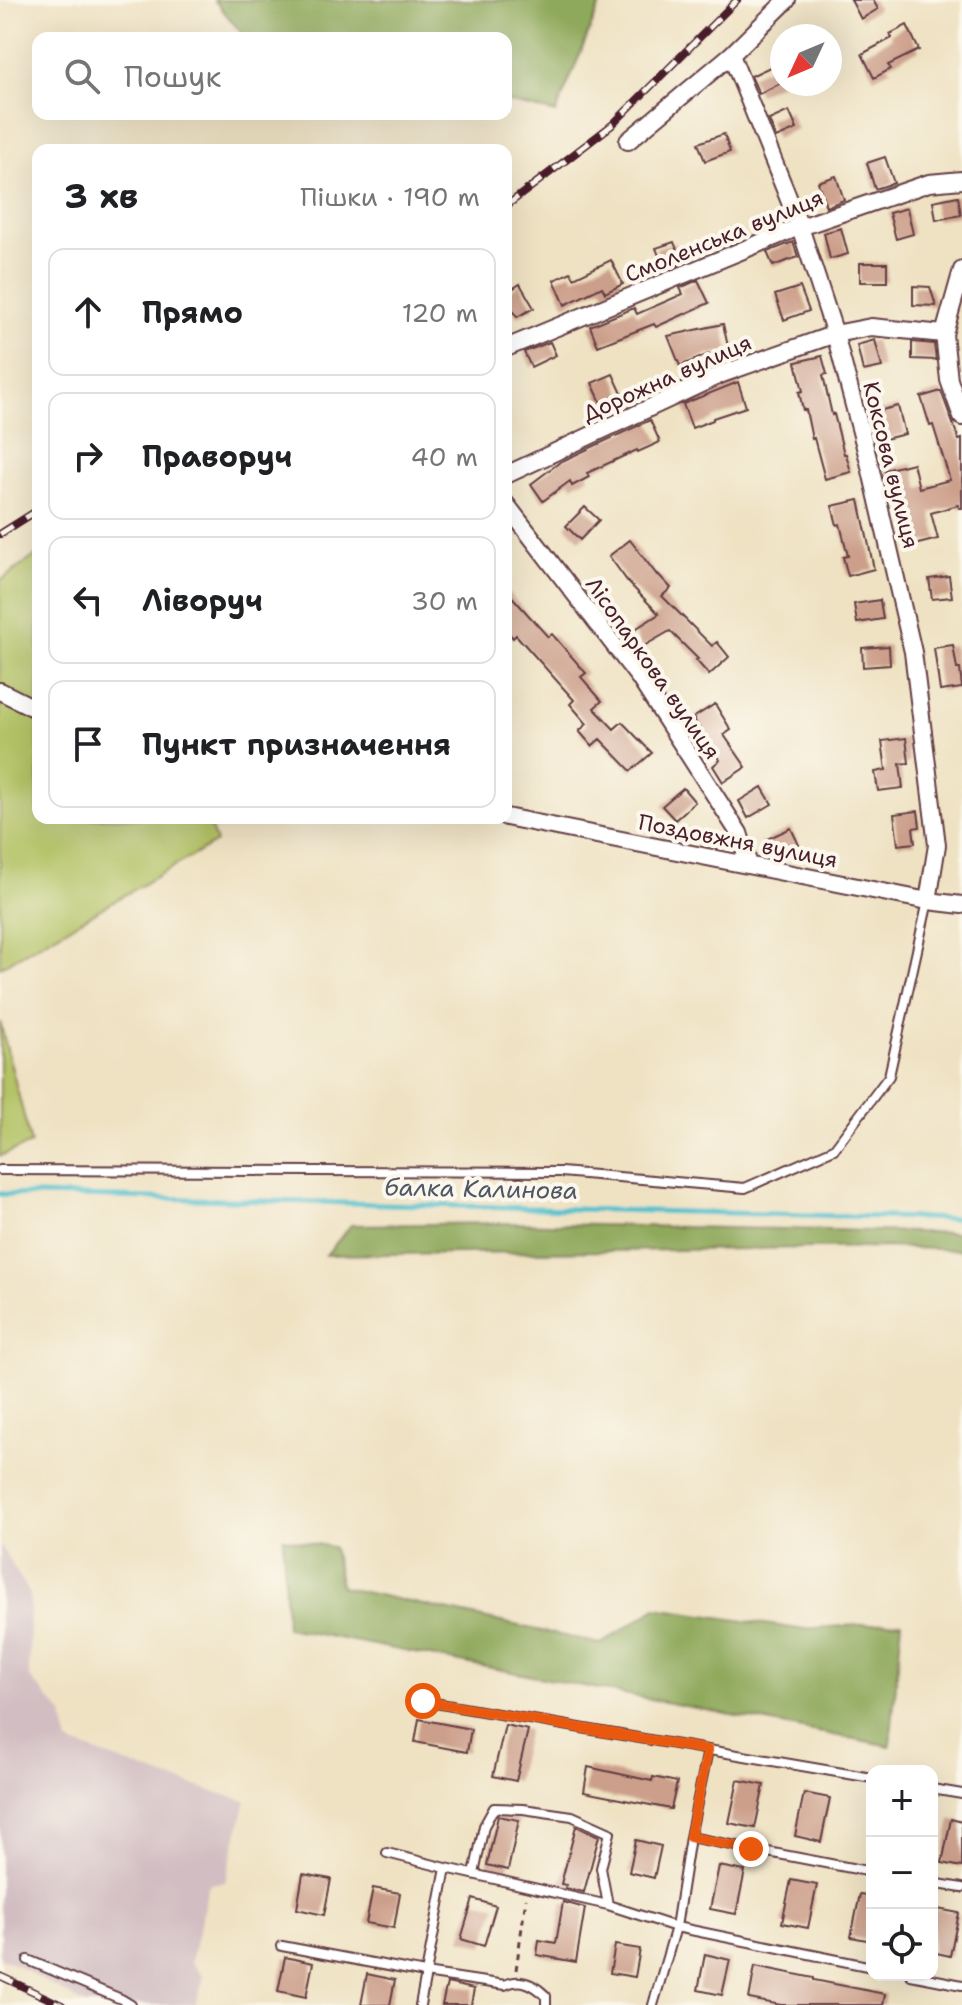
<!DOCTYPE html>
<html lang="uk">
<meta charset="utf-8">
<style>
body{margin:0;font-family:"Shantell Sans",sans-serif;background:#f6f6f6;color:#202124}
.controls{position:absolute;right:24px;bottom:24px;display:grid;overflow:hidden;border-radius:16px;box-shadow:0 8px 32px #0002}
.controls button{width:72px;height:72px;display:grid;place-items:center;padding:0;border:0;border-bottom:2px solid #e0e0e0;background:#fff;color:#202124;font:40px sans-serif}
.compass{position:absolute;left:770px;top:24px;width:72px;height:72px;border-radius:50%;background:#fff;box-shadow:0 8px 32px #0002;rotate:226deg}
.stop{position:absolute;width:24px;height:24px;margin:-18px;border:6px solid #ea580c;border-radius:50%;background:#fff}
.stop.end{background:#ea580c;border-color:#fff;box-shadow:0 2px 8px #0008}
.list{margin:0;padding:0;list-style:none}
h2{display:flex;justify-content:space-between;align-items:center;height:104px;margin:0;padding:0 32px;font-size:34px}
h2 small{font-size:26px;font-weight:400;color:#757577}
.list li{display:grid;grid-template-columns:52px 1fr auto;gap:24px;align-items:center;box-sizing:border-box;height:128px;margin:0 16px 16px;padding:0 16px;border:2px solid #e0e0e0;border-radius:16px}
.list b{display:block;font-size:30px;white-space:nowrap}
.list em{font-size:26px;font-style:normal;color:#757577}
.icon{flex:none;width:44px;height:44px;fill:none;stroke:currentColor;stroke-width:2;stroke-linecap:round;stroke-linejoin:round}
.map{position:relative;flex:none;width:962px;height:2005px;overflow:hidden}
.search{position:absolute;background:#fff;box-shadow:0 8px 32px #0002;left:32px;top:32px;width:480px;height:88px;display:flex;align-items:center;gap:20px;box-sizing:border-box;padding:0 28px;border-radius:16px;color:#757577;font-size:30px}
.panel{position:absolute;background:#fff;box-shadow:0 8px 32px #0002;left:32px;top:144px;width:480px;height:680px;border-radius:16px}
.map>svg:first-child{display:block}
</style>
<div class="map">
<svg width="962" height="2005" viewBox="0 0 962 2005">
<rect width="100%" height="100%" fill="#fbf7ec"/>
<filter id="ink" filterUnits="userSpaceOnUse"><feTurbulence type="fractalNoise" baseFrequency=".0125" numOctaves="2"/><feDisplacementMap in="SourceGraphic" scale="16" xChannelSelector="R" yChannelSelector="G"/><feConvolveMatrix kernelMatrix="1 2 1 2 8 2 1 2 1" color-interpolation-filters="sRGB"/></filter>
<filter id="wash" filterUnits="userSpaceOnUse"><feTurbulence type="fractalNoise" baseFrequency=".006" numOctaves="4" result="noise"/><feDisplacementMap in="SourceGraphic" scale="32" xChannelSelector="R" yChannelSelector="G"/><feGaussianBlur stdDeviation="1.8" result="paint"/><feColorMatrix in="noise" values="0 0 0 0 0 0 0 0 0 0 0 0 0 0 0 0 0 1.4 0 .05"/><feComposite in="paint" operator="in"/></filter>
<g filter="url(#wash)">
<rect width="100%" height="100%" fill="#efe2c3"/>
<path fill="#d2bec2" d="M0,1545L30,1594L29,1677L63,1714L68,1742L165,1777L246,1801L225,1882L209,1884L191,1962L204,1977L195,2005H86L9,1961L0,1958Z"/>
<path fill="#b4c366" stroke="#7f7148" stroke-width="2" d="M38,554V818H207L216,842L0,967V581Z
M0,1022L31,1144L0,1156Z"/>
<path fill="#8fa95b" stroke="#6c6443" stroke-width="2" d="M214,0H602L556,113L506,102V38H246Z
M507,1223L962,1233V1250L886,1247L326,1255L351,1225Z
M283,1538L333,1547L341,1587L601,1644L656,1608L799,1629L902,1622L890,1746L286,1628Z"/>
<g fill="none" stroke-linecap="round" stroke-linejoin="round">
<path stroke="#54c0ce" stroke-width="5" d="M0,1194L962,1219"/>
</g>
<g id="blocks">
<path fill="#cc9f8a" d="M851,0H873L878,9L861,19Z
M907,25L919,50L888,65L891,69L874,78L862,54L892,38L890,34Z
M772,66L781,83L759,94L751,76Z
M789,111L797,129L776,138L769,120Z
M724,134L730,152L705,161L698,143Z
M885,157L894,183L875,189L867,163Z
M836,176L844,200L826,207L818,182Z
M958,196L961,215L936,220L933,201Z
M907,208L913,234L896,239L889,213Z
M841,228L848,254L830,259L824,233Z
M674,242L682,263L665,271L656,248Z
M793,242L798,257L773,266L767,252Z
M611,260L623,284L605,293L602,287L565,305L554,280L571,272L574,278Z
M860,263H887V282H860Z
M698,280L709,303L656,327L654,324L598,346L590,326L634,308L637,314L683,294L680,288Z
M520,284L534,308L517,317L506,298V293Z
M913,286L930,287L936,306L913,305Z
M800,287L809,311L784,320L775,295Z
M723,324L729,351L707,355L680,366L668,336Z
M875,340L882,367L863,371L857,345Z
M550,342L556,355L531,367L524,352Z
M912,342L934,344L936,360L912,359Z
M822,356L827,374L823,375L832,415L834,414L844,454H846L851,472L825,479L814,438L812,439L806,410H803L799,392L803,391L796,362Z
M613,374L625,400L604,409L592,383Z
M738,382L746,407L713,418V420L692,428L683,404Z
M941,391L959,440L962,439V508H959L958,505L931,513L938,539L914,545L899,488L890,490L885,470L913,463L919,488L950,480L933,425L930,426L921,397Z
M898,406L905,434L885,439L878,411Z
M650,420L660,442L638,452L637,450L587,473L589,477L572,486L570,481L543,501L531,484L560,462Z
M859,500L874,569L848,576L843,557L848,556L840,524L837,525L832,506Z
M585,507L599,520L580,540L566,526Z
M630,540L657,575L658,574L671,588L662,596L712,646L717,642L729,657L709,675L696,660L698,659L670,631L642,647L632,631L659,614L628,582L609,556Z
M949,576L952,597L932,599L929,579Z
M506,590L548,637L552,634L586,673L581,677L602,701L594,708L614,729L622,722L652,753L631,771L600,739L592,746L579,731L587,724L570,704L574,700L516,635L513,638L506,630Z
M880,600L883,619L857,623L854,604Z
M953,645L957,669H960L962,688L940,691L934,648Z
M889,646L890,665L863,667L862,648Z
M715,704L731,730L724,735L746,767L723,782L713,766L720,760L693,718Z
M906,738L909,763L900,764L903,788L878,791L875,772L886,770L882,741Z
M762,787L772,804L748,818L739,801Z
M683,788L695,802L675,820L662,806Z
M918,811L920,827L913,828L915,843L898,845L894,814Z
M791,828L799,845L775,856L767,839Z
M419,1719L471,1729L467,1752L415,1742Z
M505,1725L528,1730L516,1781L493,1776Z
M588,1767L652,1781L653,1777L677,1782L671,1809L584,1792Z
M738,1780L764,1785L755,1828L729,1823Z
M804,1793L830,1798L821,1842L795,1836Z
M498,1816L519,1820L508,1870L487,1865Z
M951,1819L962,1822V1867L942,1863Z
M576,1826L599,1836L584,1892L565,1888L566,1885L561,1884Z
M636,1840L661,1846L654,1878L629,1872Z
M719,1866L745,1871L736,1914L710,1909Z
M303,1874L331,1879L324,1915L297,1909Z
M791,1880L817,1885L808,1928L782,1923Z
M373,1888L400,1893L394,1928L366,1923Z
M860,1894L872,1896V1941L851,1937Z
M473,1899L496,1906L484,1946L461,1939Z
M563,1902L585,1908L576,1962L537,1955L539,1940L556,1943Z
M932,1908L959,1913L950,1956L932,1952Z
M615,1945L640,1949L635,1977L610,1973Z
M705,1954L730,1960L722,1995L698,1990Z
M285,1957L313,1963L306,1997L278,1991Z
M755,1966L814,1978V1980L885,1994L883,2005H781L749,1999Z
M367,1974L395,1980L390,2005H361Z
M447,1983L474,1989L471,2005H442Z"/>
</g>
</g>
<g filter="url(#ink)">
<use href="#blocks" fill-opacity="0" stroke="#633c42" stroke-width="2"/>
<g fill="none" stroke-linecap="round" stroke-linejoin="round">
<defs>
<path id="service" d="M0,1170L561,1172L745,1188L834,1149L889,1076L928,901
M423,1701L872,1778
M932,1789L962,1794
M690,1837L872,1872
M387,1853L446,1868L608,1905L676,1927L872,1967
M474,1874L484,1826L494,1808L523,1809L572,1816L610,1833L601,1868L608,1905
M932,1883L962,1888
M282,1946L425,1973L505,1985C521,1977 534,1984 546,1996V2005
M28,1960L121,1999L131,2005
M911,1975L962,1985
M420,2005L446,1868
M653,2005L676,1927L690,1837L708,1750"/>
<path id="minor" d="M731,55L800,227L835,334L869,462L913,652L937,845L928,901
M628,141L731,55L787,0
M962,270L944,334L949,380L962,417
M506,348L789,231L929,183L962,180
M506,475L722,374L835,334L871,327L944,334
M506,504L640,679L739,833L749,865
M0,691L38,710
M506,817L928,901L962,905"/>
</defs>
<use href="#service" stroke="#633c42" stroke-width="12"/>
<use href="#minor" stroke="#633c42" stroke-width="20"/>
<path stroke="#633c42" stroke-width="3" stroke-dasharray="6 6" stroke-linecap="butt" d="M516,1970L526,1898"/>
<use href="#service" stroke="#fff" stroke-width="8"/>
<use href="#minor" stroke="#fff" stroke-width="16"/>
<defs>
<path id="rail" d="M506,206L612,125L737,0
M0,534L38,510
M0,1976L62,2005"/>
</defs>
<use href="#rail" stroke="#4a1f2b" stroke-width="8"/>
<use href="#rail" stroke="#fbf7ec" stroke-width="5" stroke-dasharray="15" stroke-linecap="butt"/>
</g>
</g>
<g fill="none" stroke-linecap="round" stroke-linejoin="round" filter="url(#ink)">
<path stroke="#ea580c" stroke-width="10" d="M423,1701L708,1750L690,1837L751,1849"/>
</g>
<g text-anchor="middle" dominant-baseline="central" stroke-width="8" stroke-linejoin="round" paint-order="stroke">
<g font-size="22" fill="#4a1f2b" stroke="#fbf7ec">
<text transform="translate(724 236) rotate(-22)">Смоленська вулиця</text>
<text transform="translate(667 378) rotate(-24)">Дорожна вулиця</text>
<text transform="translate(891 465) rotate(76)">Коксова вулиця</text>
<text transform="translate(653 668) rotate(55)">Лісопаркова вулиця</text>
<text transform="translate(738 841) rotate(11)">Поздовжня вулиця</text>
</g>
<g font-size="24" font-style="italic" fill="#4e5764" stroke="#fbf7ec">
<text transform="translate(481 1189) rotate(1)">балка Калинова</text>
</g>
</g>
</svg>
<div class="controls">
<button>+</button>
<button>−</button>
<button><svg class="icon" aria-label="locate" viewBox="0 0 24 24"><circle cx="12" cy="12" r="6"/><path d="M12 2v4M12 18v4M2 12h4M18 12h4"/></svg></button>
</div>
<svg class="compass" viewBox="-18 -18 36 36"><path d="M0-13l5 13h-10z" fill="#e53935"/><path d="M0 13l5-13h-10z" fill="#757577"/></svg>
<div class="stop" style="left:423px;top:1701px"></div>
<div class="stop end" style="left:751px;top:1849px"></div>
<div class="search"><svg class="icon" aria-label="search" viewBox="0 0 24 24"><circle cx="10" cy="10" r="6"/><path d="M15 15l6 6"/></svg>Пошук</div>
<section class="panel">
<h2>3 хв<small>Пішки · 190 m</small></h2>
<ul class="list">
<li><svg class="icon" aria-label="ahead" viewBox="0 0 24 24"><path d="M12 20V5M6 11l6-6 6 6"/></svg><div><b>Прямо</b></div><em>120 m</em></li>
<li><svg class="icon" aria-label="right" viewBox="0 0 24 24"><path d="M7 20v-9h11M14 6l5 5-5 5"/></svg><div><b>Праворуч</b></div><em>40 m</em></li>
<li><svg class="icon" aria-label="left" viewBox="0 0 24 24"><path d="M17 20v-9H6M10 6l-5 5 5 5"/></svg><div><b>Ліворуч</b></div><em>30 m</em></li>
<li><svg class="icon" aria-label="arrive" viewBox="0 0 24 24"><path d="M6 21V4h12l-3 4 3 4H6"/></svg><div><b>Пункт призначення</b></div></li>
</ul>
</section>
</div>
